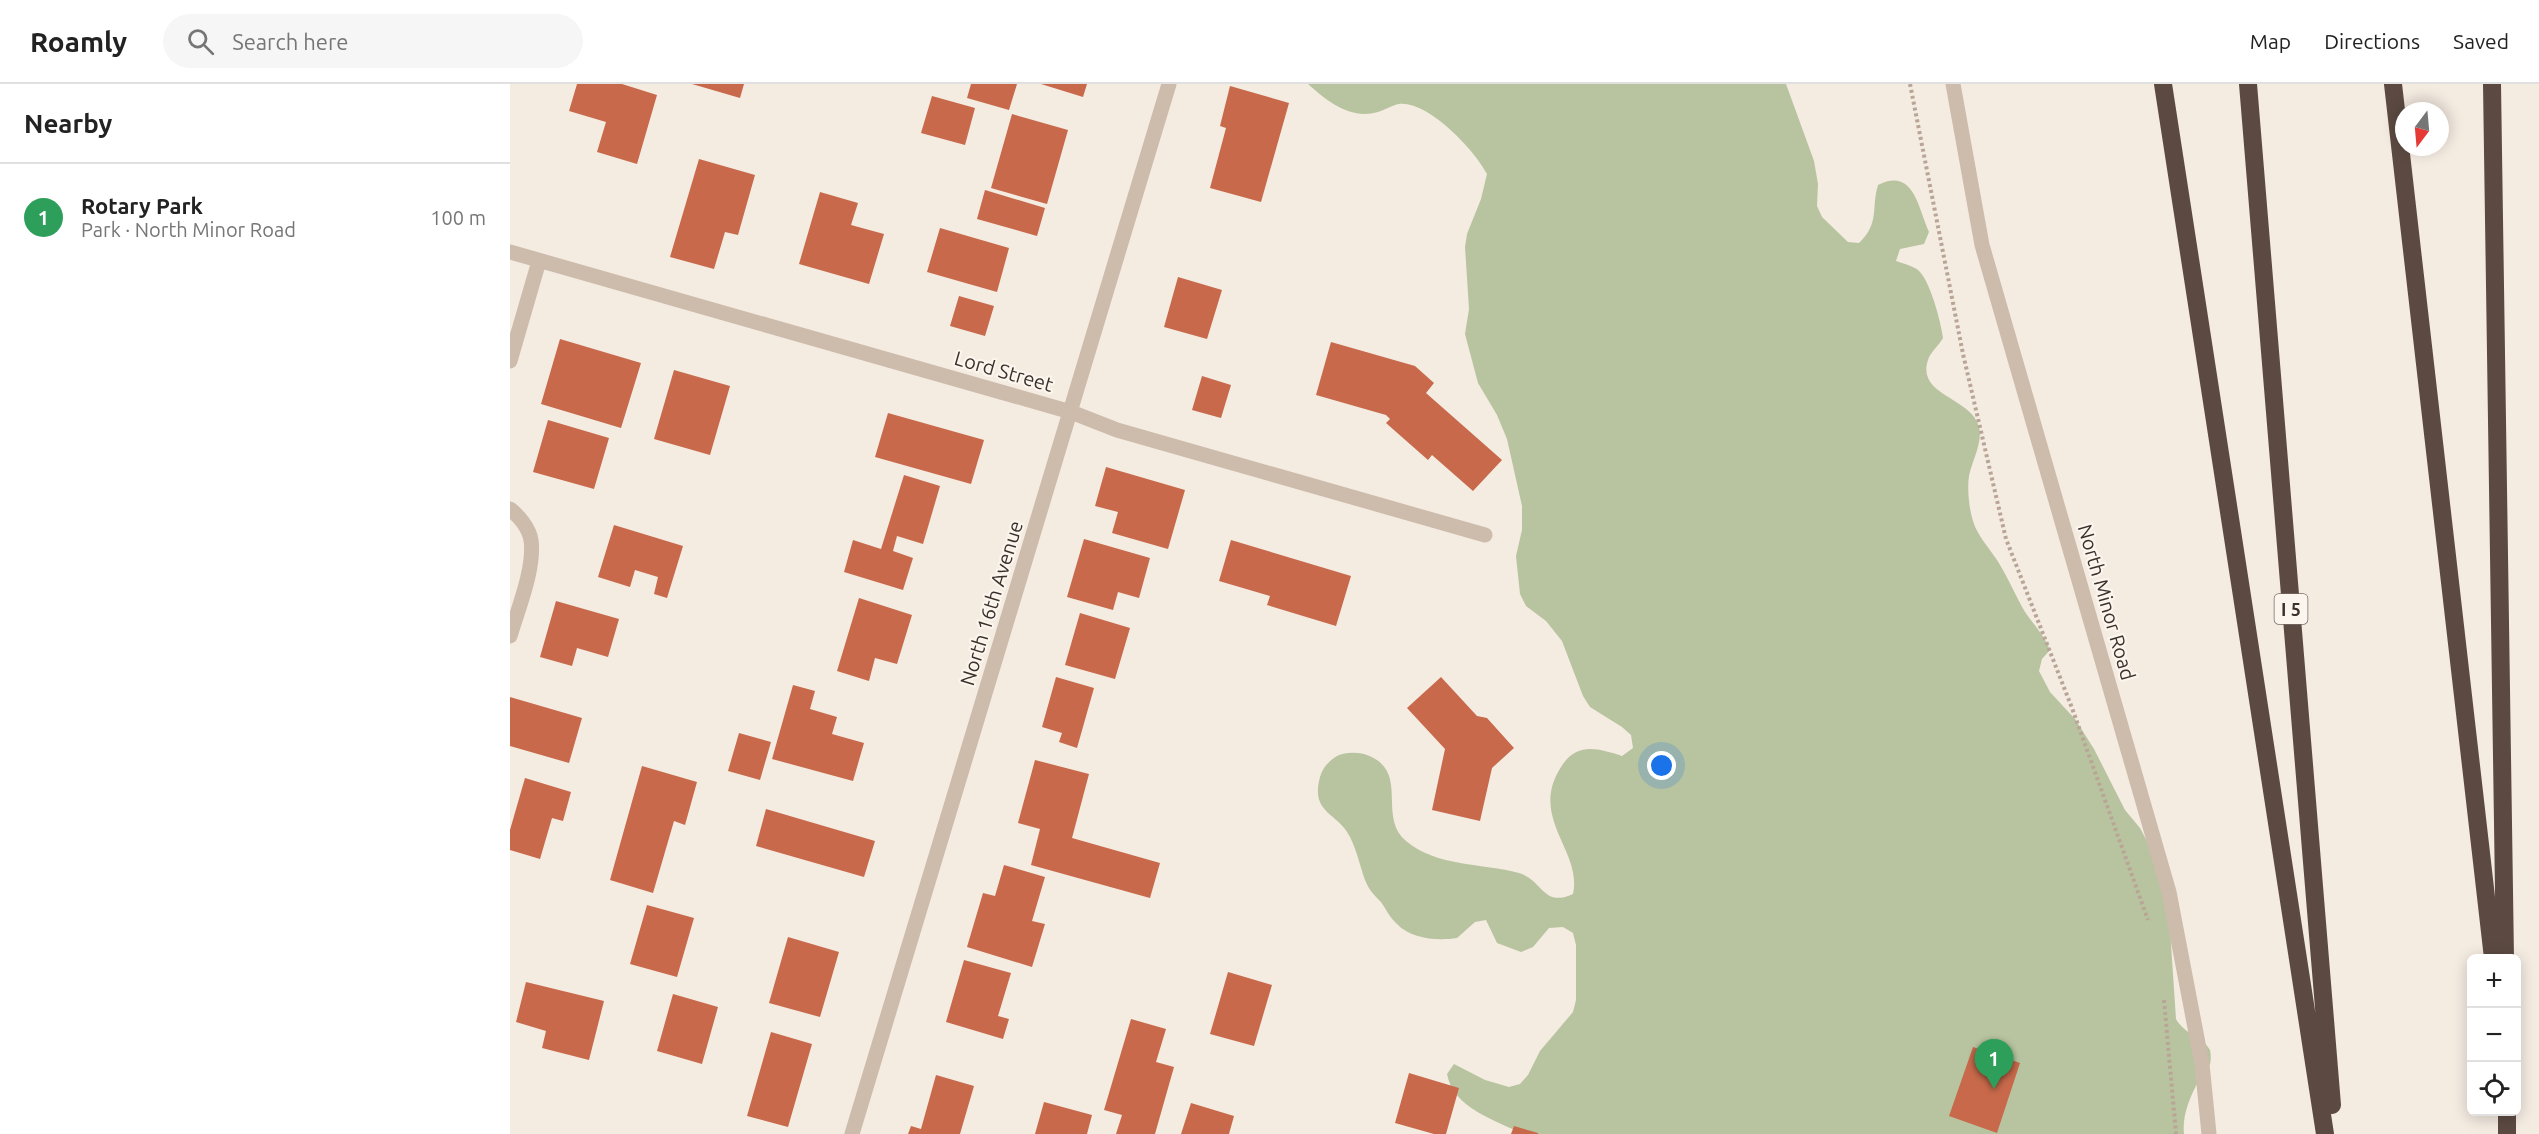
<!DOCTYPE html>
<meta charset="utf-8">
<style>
body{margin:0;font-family:Ubuntu,sans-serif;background:#f6f6f6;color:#222}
.controls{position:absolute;right:18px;bottom:18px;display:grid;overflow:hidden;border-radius:9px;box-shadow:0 3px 15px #0003}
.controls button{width:54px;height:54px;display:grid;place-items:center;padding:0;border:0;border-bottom:2px solid #e0e0e0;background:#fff;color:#222;font:30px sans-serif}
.compass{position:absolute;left:1885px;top:18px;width:54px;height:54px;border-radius:50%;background:#fff;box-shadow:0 3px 15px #0003;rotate:196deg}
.you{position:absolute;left:1152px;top:682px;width:21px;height:21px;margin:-15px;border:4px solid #fff;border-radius:50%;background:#1a73e8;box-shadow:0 0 0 9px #1a73e833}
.badge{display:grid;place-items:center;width:39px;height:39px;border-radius:50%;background:#1f5a5e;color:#fff;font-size:20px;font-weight:700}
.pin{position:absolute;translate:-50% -50px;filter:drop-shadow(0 2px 3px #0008)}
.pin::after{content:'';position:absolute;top:32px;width:21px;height:18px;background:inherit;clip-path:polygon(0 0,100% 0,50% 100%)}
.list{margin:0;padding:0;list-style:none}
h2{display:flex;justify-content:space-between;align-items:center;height:78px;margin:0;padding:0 24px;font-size:26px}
h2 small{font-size:20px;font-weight:400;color:#767676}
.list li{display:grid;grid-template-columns:39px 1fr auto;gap:18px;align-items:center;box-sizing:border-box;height:108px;padding:0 24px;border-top:2px solid #e0e0e0}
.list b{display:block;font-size:22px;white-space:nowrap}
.list p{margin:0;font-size:20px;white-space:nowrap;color:#767676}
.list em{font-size:20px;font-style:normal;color:#767676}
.icon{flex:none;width:33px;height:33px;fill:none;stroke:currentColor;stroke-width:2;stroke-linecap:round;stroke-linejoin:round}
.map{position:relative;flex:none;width:2029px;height:1050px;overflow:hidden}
header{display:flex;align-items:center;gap:36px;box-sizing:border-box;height:84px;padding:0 30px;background:#fff;border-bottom:2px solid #e0e0e0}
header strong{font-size:28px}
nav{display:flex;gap:33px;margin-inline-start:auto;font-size:21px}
.search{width:420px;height:54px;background:#f6f6f6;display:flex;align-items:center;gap:15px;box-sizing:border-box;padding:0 21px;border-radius:33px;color:#767676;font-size:22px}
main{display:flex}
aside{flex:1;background:#fff}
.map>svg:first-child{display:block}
</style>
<header>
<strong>Roamly</strong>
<div class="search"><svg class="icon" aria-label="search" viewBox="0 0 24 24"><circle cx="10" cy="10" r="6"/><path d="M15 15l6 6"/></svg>Search here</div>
<nav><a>Map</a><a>Directions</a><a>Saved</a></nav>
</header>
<main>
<aside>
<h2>Nearby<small></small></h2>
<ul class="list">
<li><span class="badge" style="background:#2e9e5b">1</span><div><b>Rotary Park</b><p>Park · North Minor Road</p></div><em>100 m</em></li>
</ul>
</aside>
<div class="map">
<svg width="2029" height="1050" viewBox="0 0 2029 1050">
<rect width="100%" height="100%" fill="#f4ebe1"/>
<path fill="#b8c4a0" d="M798,0H1276L1304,77L1308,100L1307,122L1312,133L1338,158L1349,159C1370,139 1361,124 1368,101C1404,83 1408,124 1419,148L1414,160L1390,165L1386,177C1392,179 1403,182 1408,186C1420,196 1431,238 1433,254C1429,261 1420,269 1418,276C1406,312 1461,313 1469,343C1473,358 1462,377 1459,392C1457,405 1459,424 1463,437C1467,451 1479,464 1487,476C1498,493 1505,511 1515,528C1524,541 1534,551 1540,566L1532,575L1529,587L1540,608L1565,635L1584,665L1615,726L1630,744L1646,774L1660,845L1666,935C1674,950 1693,953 1700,966C1701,970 1701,977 1700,980C1697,987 1691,993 1687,1000C1679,1015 1672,1033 1674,1050H1013C985,1036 943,1024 937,990L944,980L975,996L999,1003L1010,1000L1018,991L1030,967L1063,928L1066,916V861L1063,849L1053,843L1039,844L1023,863L1011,868L987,859L976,836L965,838L947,854C927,857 901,855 887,840C880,834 876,825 871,818C864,811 859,806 855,796C850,782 847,767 840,753C828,728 800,730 810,693C813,683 819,677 827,672C835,668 845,668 854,670C902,685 866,732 896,757C927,783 972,779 1009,789C1033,796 1033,824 1063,810C1073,766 1016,733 1053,680C1069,658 1089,665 1112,672L1123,664L1121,651L1112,643L1080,623L1073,612L1052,557L1036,537L1016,522L1010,510L1006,472L1012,446V422L997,355L987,331L968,299L955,250L959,225L955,163L957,150L971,115L977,90C965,67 919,17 889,20C882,21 875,26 868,28C840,36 817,17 798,0Z"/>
<path fill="#c8694b" d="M67,0H112L147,11L127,80L87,68L96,38L59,27Z
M182,0H234L230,14Z
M461,0H507L499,26L457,14Z
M531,0H577L573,13Z
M720,2L779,19L751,118L700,104L716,44L710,42Z
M422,12L465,24L455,61L411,49Z
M502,30L558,46L537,120L481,104Z
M189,75L245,91L228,151L215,148L204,185L160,173Z
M475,106L535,124L527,152L467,135Z
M310,108L348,119L341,141L374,150L359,200L289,180Z
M430,144L499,164L487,208L417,188Z
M668,193L712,206L697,255L654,243Z
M449,212L484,222L475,252L440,242Z
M50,255L131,279L111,344L31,320Z
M821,258L905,282L924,299L916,309L992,376L963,407L922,371L918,376L876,339L880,335L876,331L806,311Z
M164,286L220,302L200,371L144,355Z
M692,292L721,301L711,334L682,326Z
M378,329L474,356L461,400L365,373Z
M38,336L99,354L84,405L23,388Z
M596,383L675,406L658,465L602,449L608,428L585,422Z
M394,391L430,402L413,460L387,452L383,467L403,474L393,506L334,488L343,456L371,465Z
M104,441L173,462L157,514L144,510L148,493L125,486L120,503L88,493Z
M574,455L640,474L629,514L608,508L603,526L557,513Z
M721,456L841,492L826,542L757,521L760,512L709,497Z
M349,514L402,531L387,580L365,574L359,597L327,587Z
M46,517L109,535L98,573L67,564L62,582L30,573Z
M570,529L620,544L605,595L555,581Z
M546,593L584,604L567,664L549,658L552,649L532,643Z
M931,593L967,632L977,634L1004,664L982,684L970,737L922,726L935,665L897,624Z
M283,601L305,607L300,625L327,633L322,650L354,659L343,697L262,675Z
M0,613L72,634L59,679L0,662Z
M229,649L261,658L250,696L218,687Z
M525,676L579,690L562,754L650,779L640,814L521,781L530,745L508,739Z
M132,682L187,698L175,741L164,737L143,809L100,796Z
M15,694L61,708L53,737L42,734L30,775L0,766V746Z
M256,725L365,757L354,793L246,762Z
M494,781L535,793L522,837L535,840L522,883L457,863L473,809L485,812Z
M137,821L184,834L167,893L120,880Z
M278,853L329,868L310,933L259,919Z
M454,876L501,889L488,932L499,935L493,955L436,938Z
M718,888L762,901L744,962L700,950Z
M16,898L94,917L79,976L32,964L36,947L6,938Z
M163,910L208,923L192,980L147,967Z
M621,935L656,945L646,978L664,983L645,1050H606L612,1031L594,1026Z
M261,948L302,960L278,1043L237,1032Z
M1463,963L1510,979L1487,1049L1439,1032Z
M899,989L949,1004L936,1050H924L885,1039Z
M426,991L464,1002L450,1050H398L401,1042L411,1045Z
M534,1018L582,1031L577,1050H525Z
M681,1019L724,1032L719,1050H671Z
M1004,1042L1028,1049V1050H1001Z"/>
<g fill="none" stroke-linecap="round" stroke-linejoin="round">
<path stroke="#b9a596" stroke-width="4" stroke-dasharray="3 3" stroke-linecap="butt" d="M1400,0L1453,270L1496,455L1562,624L1638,836
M1654,916L1666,1050"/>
<path stroke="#cdbbac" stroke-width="15" d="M1443,0L1472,161L1659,808L1692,980L1699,1050
M0,168L561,328L607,346L975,451
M0,277L29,177
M0,425C9,432 19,444 21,456C25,484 8,525 0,552
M342,1050L659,0"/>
<path stroke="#5c4a42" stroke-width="18" d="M1653,0L1815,1050
M1738,0L1822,1021
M1883,0L1983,874
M1982,0L1995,874
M1997,1028V1050"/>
</g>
<g text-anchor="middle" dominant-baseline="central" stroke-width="4.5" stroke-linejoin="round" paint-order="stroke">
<rect fill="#fbf5ee" stroke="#756b66" stroke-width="1.5" x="1764.5" y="510" width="33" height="30" rx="4.5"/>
<g font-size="18" font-weight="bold" fill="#3b302b">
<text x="1781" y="525">I 5</text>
</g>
<g font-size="20" fill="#3b302b" stroke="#fbf5ee">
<text transform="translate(494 287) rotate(16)">Lord Street</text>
<text transform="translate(1597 518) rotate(74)">North Minor Road</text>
<text transform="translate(481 519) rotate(-73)">North 16th Avenue</text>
</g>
</g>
</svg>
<div class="controls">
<button>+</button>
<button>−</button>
<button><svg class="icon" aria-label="locate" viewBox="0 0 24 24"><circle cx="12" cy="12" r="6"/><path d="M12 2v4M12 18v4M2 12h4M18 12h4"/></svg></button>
</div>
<svg class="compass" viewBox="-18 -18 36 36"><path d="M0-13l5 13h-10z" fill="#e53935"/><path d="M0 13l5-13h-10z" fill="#767676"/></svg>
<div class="you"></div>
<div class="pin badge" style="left:1484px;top:1005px;background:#2e9e5b">1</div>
</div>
</main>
